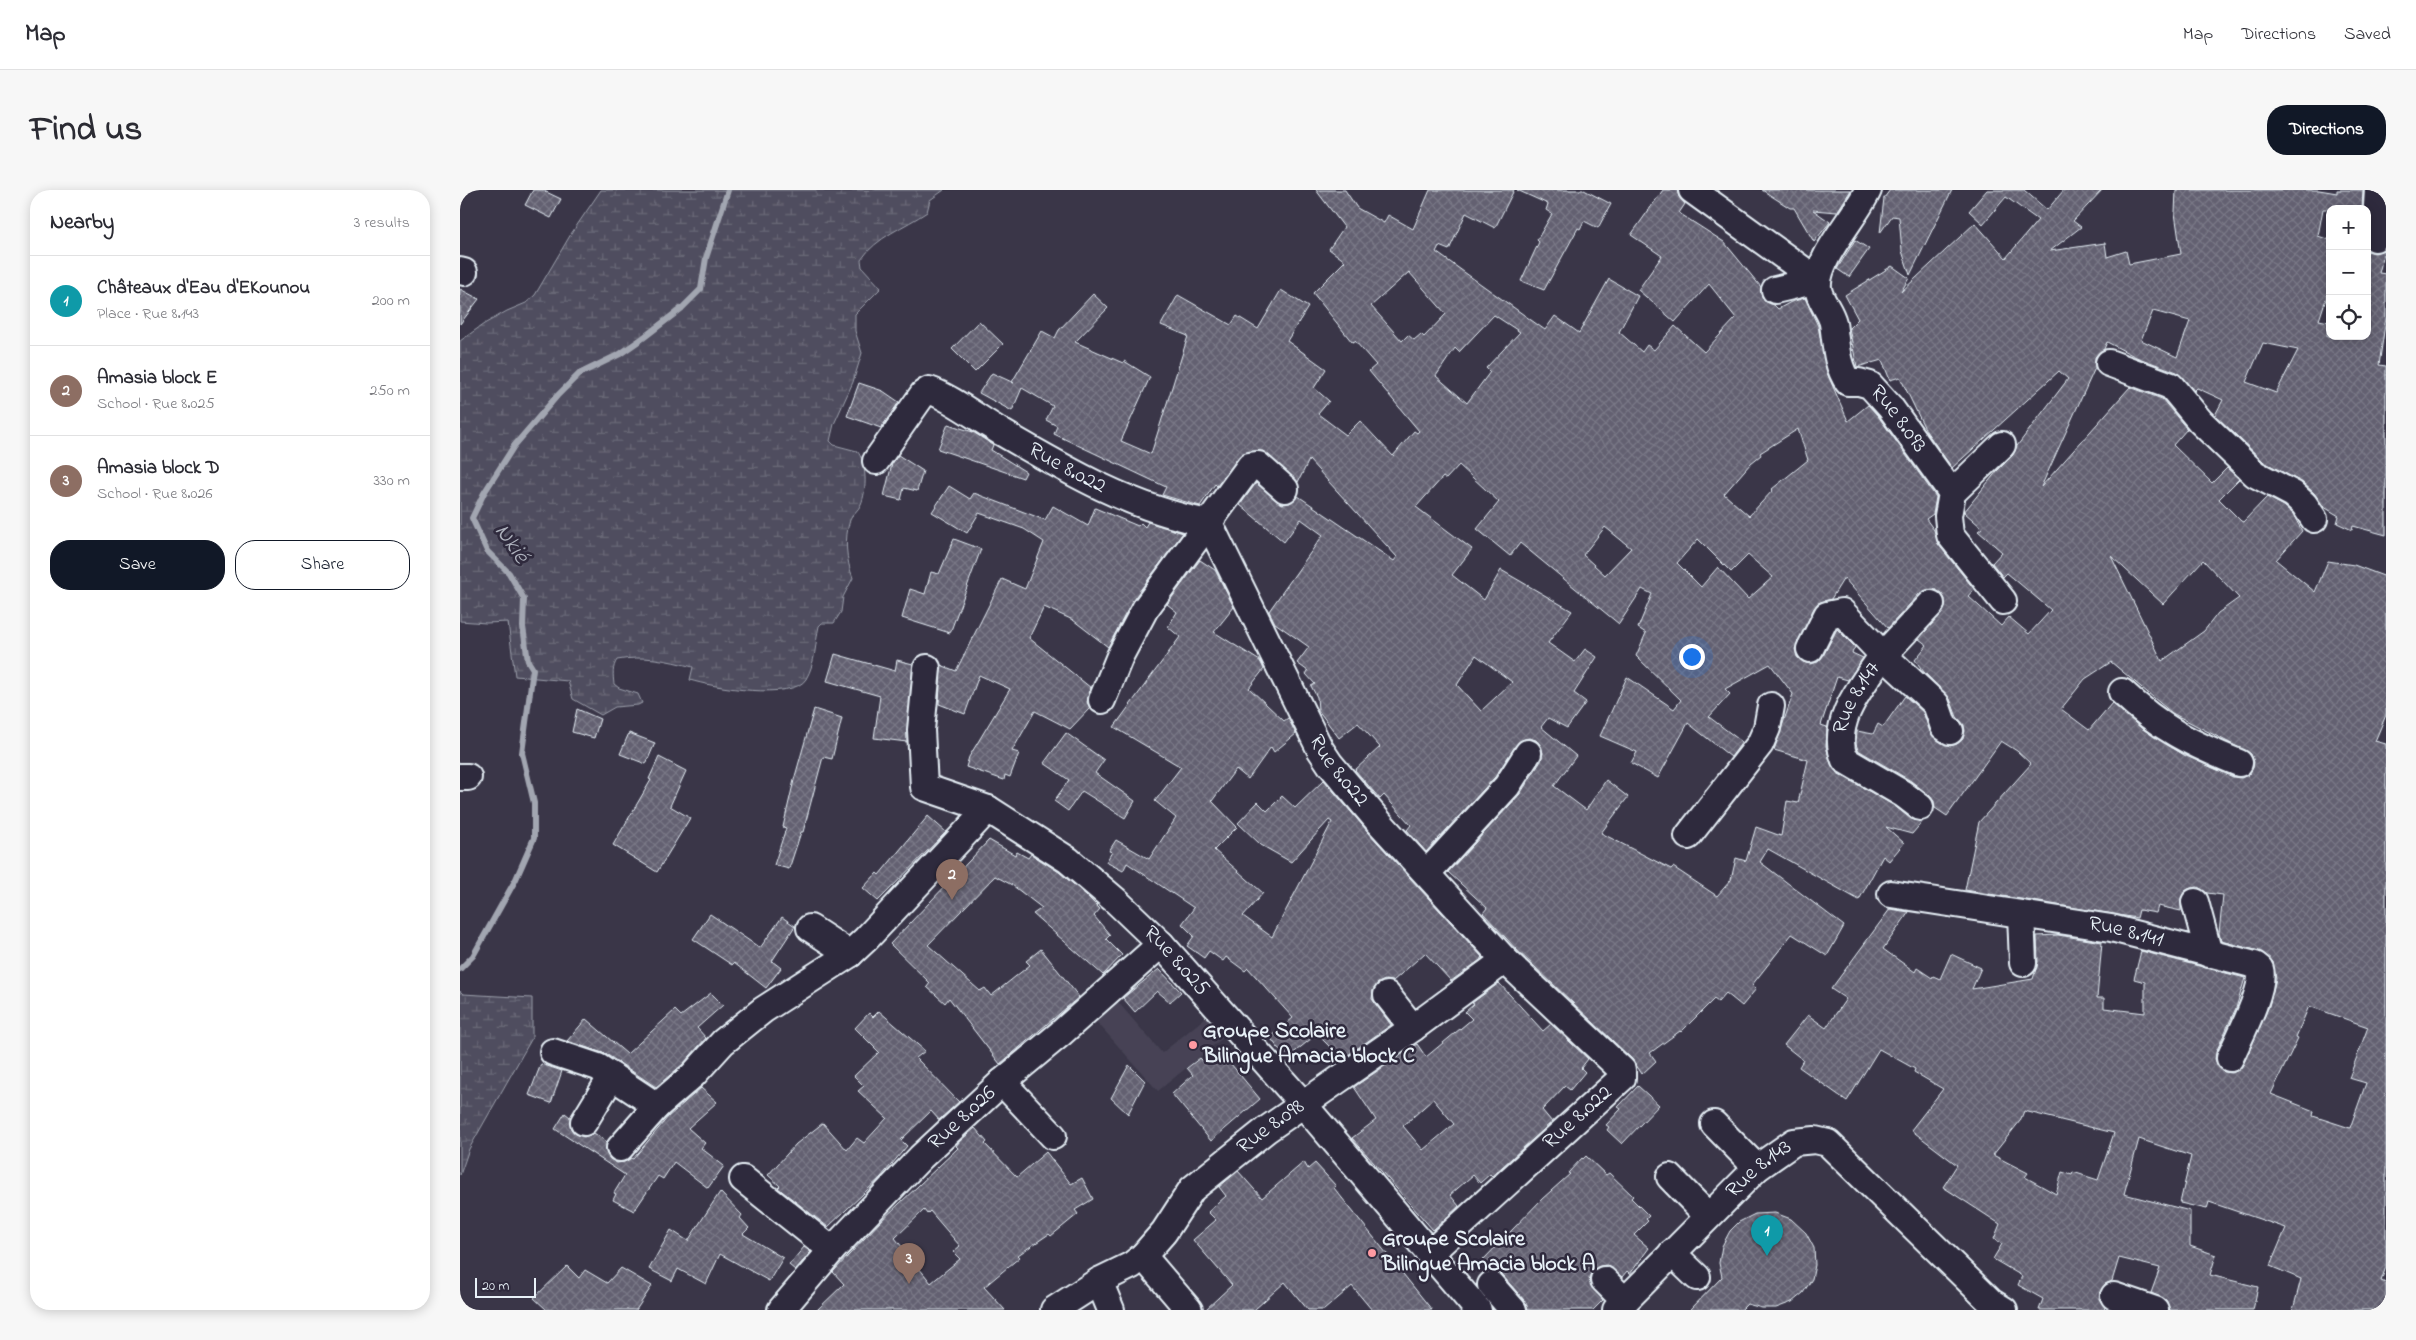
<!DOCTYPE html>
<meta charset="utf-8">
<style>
body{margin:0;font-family:"Indie Flower",sans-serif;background:#f7f7f7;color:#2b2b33}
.controls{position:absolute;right:15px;top:15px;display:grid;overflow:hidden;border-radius:10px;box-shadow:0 2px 12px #0003}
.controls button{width:45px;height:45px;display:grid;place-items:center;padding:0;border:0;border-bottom:1px solid #e1e1e2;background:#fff;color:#2b2b33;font:25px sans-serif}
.scale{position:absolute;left:15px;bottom:12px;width:61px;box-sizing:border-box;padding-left:5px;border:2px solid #e8f1f8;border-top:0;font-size:14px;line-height:18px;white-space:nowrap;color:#e8f1f8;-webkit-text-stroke:4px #2f2a3d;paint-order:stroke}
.you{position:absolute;left:1231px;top:466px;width:18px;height:18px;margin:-12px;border:4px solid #fff;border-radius:50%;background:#1a73e8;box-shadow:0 0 0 8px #1a73e833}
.badge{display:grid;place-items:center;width:32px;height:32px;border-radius:50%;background:#111827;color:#fff;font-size:16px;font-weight:700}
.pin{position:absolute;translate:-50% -41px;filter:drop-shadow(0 1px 2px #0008)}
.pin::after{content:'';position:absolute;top:26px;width:18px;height:15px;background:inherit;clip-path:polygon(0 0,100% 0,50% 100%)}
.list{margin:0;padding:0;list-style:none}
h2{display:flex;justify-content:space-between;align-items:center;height:65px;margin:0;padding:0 20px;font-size:21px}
h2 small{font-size:16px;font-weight:400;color:#7c7c81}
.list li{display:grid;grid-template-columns:32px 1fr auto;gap:15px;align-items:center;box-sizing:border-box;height:90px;padding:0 20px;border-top:1px solid #e1e1e2}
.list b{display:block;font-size:19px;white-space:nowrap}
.list p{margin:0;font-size:16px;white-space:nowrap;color:#7c7c81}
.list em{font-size:16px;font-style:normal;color:#7c7c81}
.actions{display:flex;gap:10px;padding:15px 20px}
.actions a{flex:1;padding:11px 0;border:1px solid #111827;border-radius:20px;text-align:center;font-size:18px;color:#111827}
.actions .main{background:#111827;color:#fff}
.icon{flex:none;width:28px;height:28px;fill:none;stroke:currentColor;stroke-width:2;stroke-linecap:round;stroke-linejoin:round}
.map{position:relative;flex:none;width:1926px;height:1120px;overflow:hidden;border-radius:20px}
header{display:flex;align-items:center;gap:30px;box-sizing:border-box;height:70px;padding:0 25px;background:#fff;border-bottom:1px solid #e1e1e2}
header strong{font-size:24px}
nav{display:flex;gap:28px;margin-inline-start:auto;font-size:18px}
.intro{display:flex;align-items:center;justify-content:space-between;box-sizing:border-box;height:120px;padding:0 30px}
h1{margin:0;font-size:35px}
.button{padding:12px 22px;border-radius:20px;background:#111827;color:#fff;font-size:18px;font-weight:700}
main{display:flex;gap:30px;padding:0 30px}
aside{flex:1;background:#fff;border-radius:20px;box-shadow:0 2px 12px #0003}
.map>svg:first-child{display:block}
</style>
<header>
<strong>Map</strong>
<nav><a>Map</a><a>Directions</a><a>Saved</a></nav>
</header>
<div class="intro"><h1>Find us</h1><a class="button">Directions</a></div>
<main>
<aside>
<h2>Nearby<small>3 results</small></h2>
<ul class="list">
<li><span class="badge" style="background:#0f9aa8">1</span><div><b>Châteaux d'Eau d'EKounou</b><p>Place · Rue 8.143</p></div><em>200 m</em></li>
<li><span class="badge" style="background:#8d6e63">2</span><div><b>Amasia block E</b><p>School · Rue 8.025</p></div><em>250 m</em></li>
<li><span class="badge" style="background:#8d6e63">3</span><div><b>Amasia block D</b><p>School · Rue 8.026</p></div><em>330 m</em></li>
</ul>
<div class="actions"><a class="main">Save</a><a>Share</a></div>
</aside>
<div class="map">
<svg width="1926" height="1120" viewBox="0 0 1926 1120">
<defs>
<pattern id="wetland-marsh" width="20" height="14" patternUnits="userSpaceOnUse" patternTransform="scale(1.25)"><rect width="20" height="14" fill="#504e5f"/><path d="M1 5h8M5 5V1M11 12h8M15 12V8" fill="none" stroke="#696877"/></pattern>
<pattern id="building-cross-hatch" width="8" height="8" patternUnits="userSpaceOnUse" patternTransform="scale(1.25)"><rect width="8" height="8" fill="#636171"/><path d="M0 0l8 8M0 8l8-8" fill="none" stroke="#797886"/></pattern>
</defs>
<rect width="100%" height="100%" fill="#3a3648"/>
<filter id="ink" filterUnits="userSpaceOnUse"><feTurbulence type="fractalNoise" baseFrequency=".02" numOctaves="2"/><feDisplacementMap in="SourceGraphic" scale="10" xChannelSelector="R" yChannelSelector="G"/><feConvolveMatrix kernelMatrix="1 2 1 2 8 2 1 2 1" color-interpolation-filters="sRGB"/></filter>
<g filter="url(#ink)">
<path fill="#464354" d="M657,811L702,863L746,827L764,847L698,901L635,830Z"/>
<path fill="url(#wetland-marsh)" stroke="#9ca0ac" d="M141,0H484L470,10L467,22C445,37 416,47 401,70L402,77L421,98L395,124V141L402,163L393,192L374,234L370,251L374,255L397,261C407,272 407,301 401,314C399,320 392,324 390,330C384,348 386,370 393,388L383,407L381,422L374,433H362L359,436C355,453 356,472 346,489C333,511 252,497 230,490L233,477C206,470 184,465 157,470C152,477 153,486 154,494L159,498L178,504L182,513L178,515L155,517L141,525L113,509L108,491L55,486L48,432L26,433L0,431V151L24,134L47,121L66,113L75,105L111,44Z
M0,801L3,804L72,808V848L9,959L0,985Z"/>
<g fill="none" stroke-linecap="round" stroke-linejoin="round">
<path stroke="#a2a6b1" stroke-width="6" d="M0,779L13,766L56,689L74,648V613L62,563L73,479L68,471L63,437L64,409L49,383L27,361L12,328L24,303L54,256L97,206L119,184L160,164L183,148L222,118L241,99L246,68L268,0"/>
</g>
<path fill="url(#building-cross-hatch)" stroke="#e8f1f8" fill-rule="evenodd" d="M73,0H82L101,9L91,28L65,15Z
M856,0H885L897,18L924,33L928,25L953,39L970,0H1054L1035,38L1006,23L989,60L979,56L976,62L1085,140L1095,126L1119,143L1149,89L1178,106L1159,142L1182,162L1187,155L1194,160L1215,136L1244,162L1276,128L1249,94L1215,132L1178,100L1202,66L1171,45L1203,0H1217L1219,7L1225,14L1219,23L1264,52L1301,97V104L1304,111L1314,115L1318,119L1331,112L1345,108L1358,136L1367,183L1388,231L1408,215L1418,226L1476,307L1473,324L1466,329L1474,340L1478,354L1514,399L1508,406L1541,436L1549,427L1569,444L1591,420L1547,383L1543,387L1532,373L1542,362L1518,341L1522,338L1504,322L1537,281L1553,265L1557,256L1608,189L1599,181L1492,278L1466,241L1440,187L1430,190L1422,170L1397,177L1389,138L1398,129L1385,105L1432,76L1449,88L1441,102L1515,33L1546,68L1578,30L1546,7L1523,34L1509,21L1527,0H1564L1587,20L1604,0H1642L1613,31L1621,37L1590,61L1645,53L1647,67L1666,61L1669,74L1721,64L1715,23L1716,0H1859L1877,3V0H1903L1902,19H1863L1858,46L1870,50V97L1859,130L1869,132L1867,146H1907V61L1915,63L1925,59L1919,83L1926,84V128L1919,175L1926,176V345L1893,336L1892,340L1877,333L1879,326L1864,317L1854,303L1843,293L1804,272L1755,225L1763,210L1737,198L1734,201L1717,182L1676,167L1647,152L1644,159L1635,167V178L1581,297L1670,197L1702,209L1727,239L1713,255L1752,293L1767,278L1779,289L1759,309L1781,331L1783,332L1807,307L1824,316L1833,324L1842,341L1816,370L1855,402L1868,371L1894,375L1926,387V525L1915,551L1926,554V1077L1921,1091L1926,1093V1120H1833L1841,1089L1810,1076L1826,1038L1749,1012L1747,1019L1720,1013L1731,966L1679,949L1664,1004L1730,1021V1056L1756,1065L1750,1085L1798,1097L1793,1120H1710L1706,1110L1691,1103L1700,1078L1659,1068L1652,1091L1645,1094L1640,1102L1639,1109L1645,1117L1644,1120H1579L1583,1109L1558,1095L1562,1086L1533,1069L1542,1054L1534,1049L1540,1034L1483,997L1497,975L1451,940L1483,899L1454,882L1455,879L1419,859L1387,911L1339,877L1343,870L1324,855L1348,825L1366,838L1386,809L1371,799L1430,719L1449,722L1423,759L1455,782L1457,778L1472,788L1473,786L1480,789L1491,764L1521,778L1512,799L1573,789L1578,772L1577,746L1598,745L1642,752L1637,808H1644V818L1685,823V792L1674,789L1681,761L1785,788L1776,818L1756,862L1755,869L1758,876L1764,882L1772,883L1779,880L1783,875L1809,816L1816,789L1813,772L1799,761L1761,751L1759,743L1763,705L1747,703L1738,697L1731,698L1725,701L1721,708V721L1698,716L1696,723L1679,720L1677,728L1505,700L1519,632L1571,574L1557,561L1541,551L1487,626L1475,618L1474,611L1469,605L1451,591L1398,560L1396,554L1397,541L1413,544L1418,534L1423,537L1445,506L1463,522L1470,542L1476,549L1490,556L1497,554L1503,549L1505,541L1504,535L1497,527L1490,509L1464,482L1455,470L1467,455L1459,449L1485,418V409L1481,403L1474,399L1466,400L1460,403L1428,438L1384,388L1371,409L1358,413L1354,418L1335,459L1337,467L1343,472L1350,474L1358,472L1363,466L1377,439L1395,457L1392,463L1403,468L1388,490L1377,487L1361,535L1367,537L1366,556L1371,574L1377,583L1435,616L1451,629L1463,631L1452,644L1426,637L1444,653L1429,671L1423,666L1399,710L1308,659L1300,672L1384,736L1367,766L1332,744L1292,795L1296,799L1282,816L1266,803L1258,812L1254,809L1221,842L1220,841L1190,863L1196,871L1182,884L1172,869L1056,759L1023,723L1027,718L988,682L1060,604L1081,571L1083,563L1081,556L1076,550L1069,548L1062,550L1056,555L1035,587L966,662L947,640L951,635L924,605L920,609L895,580L920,557L898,533L879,548L858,520L857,507L851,496L855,494L846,484L848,481L837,473L849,457L815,433L809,421L863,345L841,329L824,352L780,315L796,293L822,314L830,313L838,306L934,371L937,367L849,270L838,292L803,261L783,263L757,296L755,294L740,316L702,305L706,297L594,244L597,236L586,230L593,216L562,198L552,221L519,203L532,183L554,193L552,192L582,141L595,148L599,140L633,104L648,118L615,152L663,173L664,171L690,187L661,251L691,264L728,146L701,135L718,105L771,135L777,126L798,139L821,100L848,117L827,151L866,179L854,198L869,211L858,224L886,245L900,231L933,266L954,241L957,243L959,241L909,181L916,175L895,151L892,152L853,103L885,71L869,59L884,37ZM949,82L986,124L964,147L961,144L954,150L948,145L942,151L911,116ZM1693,121L1730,131L1717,167L1681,150ZM1034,125L1060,142L1026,178L1030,182L1007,213L976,186L995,158L999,162ZM1803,153L1838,160L1816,203L1786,192ZM1338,239L1348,270L1312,299L1313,300L1289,326L1264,304L1291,273L1301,265L1300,263ZM999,275L1039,312L1017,339L1050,366L1060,353L1159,434L1182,399L1192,404L1178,438L1186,443L1176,466L1221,510L1214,519L1167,487L1140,546L1177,562L1171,573L1198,588L1228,533L1271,567L1282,552L1249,527L1270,504L1265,499L1310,474L1333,504L1314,560L1348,570L1338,613L1327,611L1321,646L1296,637L1286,671L1276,668L1271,690L1257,706L1213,677L1211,679L1141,643L1168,607L1146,590L1126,620L1094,596L1116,566L1081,537L1088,528L1107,538L1126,512L1114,503L1137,467L1125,459L1115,472L1088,453L1112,421L1041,380L1024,410L992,385L1012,359L956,317L983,287L986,289ZM1145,337L1171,358L1145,385L1123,365ZM1238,349L1271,382L1288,365L1313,387L1288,409L1258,377L1241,397L1217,373ZM1651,366L1703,414L1743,370L1779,408L1758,423L1744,441L1702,471ZM1016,465L1052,492L1021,521L997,495ZM1651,472L1712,523L1791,564L1794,572L1793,578L1788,585L1781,588L1773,587L1724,565L1681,538L1652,513L1629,540L1601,519L1625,489ZM1849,816L1908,837L1889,888L1906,893L1890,938L1853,926L1854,921L1811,904L1838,848L1836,847ZM1564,921L1654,943L1638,990L1613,982L1612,985L1602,982L1596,1004L1565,987L1568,983L1533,965L1560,931Z
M1057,0H1124L1151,14L1138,38L1124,31L1120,39L1118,38L1084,100L1061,91L1079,52L1077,50L1092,24L1086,20L1088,14Z
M1302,0H1391L1377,22L1353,20L1370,32L1354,52L1334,18H1330Z
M1430,0H1492L1450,85L1442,61L1439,27L1432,26L1420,43L1424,8Z
M1395,50L1409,59L1389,87L1377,79Z
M0,99L19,109L0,134Z
M519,131L543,154L515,182L492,159Z
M399,193L423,201L439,212L421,238L387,226Z
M488,234L513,242L533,255L531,260L566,282L563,288L478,259Z
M438,265L463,281L457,301L444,298L441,310L424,306L432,274Z
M489,296L510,309L514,303L585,330L593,316L628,336L635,318L678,336L681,333L685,337L688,332L723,343L673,410L648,457L613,430L584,417L569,448L631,498L627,512L630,518L610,539L575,521L552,561L559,563L550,587L545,585L544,590L506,577L509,567L550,499L519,485L505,524L479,514L481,475L496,481L542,389L565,399L584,352L564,339L519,323L507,343L472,322Z
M494,349L521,359L490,443L442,428L450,399L465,404L471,382L479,384Z
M740,370L755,380L774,417L754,442L800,471L804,479L789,498L824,531L828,528L836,544L814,562L811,557L788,589L776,579L752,611L777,637L754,660L803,703L783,726L812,747L872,632L869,630L831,672L801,655L778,633L798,612L807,621L822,606L835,618L864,590L908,642L1023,768L991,791L965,763L933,791L925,790L918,793L913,800L912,809L931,835L882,869L857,844L826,869L810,847L833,828L788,778L785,781L766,767L763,771L749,761L744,768L727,756L734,746L722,734L734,718L667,673L663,681L646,672L652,662L649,661L656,650L689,669L716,628L695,611L721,577L654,537L720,447L708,437L717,422L707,414Z
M375,464L435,481L437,470L453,474L447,552L414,548L420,506L367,491Z
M117,519L140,529L134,548L112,542Z
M354,519L382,528L372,569L363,567L343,642H341L329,679L314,675L326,638L323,637L334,590Z
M169,543L195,553L186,574L160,564Z
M606,543L644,570L635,583L675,611L665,628L622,601L608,621L594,611L609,590L584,573Z
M199,567L226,581L210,616L230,628L197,682L153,655L191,590L189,589Z
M468,626L486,642L418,711L403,698L417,683L419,685Z
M529,650L555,665L557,662L568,668L571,664L599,682L625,704L640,719L634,726L650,745L646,749L662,765L643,785L573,724L582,718L552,695L535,686L468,755L520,801L525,798L531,806L570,775L566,771L581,759L619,807L540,874L489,808L485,813L467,797L470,793L430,754Z
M250,724L300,758L322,727L335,736L312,771L321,778L306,798L274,773L272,775L233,749Z
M699,779L721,802L710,812L697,801L675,822L663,808Z
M1039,793L1083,841L1091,834L1128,869L1121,878L1125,882L1110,900L1105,896L1082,920L1092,932L1032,986L1030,984L1020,993L1013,985L990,1005L999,1016L973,1040L892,948L916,930L894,897L957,854L966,867L1012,829L1005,822L1014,814L1012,813ZM973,909L994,934L963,960L943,936Z
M251,803L263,815L237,838L246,848L223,874L196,897L146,864L107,851L126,829L167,864L215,820L221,826Z
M419,821L465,861L456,868L499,912L479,930L471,921L441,950L447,956L421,987L368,1037L318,998L320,996L308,985L336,954L363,933L387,960L397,948L404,953L427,928L398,901L404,896L394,886L419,862L395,838L409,823L413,827Z
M761,862L800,909L751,951L712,904L733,885L727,878L740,868L746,874Z
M81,874L102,881L91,913L69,905Z
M669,875L685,891L668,924L651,908Z
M1178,896L1199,915L1162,954L1147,940L1149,937L1146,935L1161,919L1158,917Z
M241,898L257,912L228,938L245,953L241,958L264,976L248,998L214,972L203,989L198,986L174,1021L153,1010L156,1004L154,1003L165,985L95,939L105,923L110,927L111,939L116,944L124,947L134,943L147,952L146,962L150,969L157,973L164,972L171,968L173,969L208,927Z
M515,938L527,952L525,954L557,987L586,962L611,994L622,988L633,1009L615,1020L618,1024L591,1046L589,1044L558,1065L560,1067L524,1097L545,1120H357L384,1094L373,1082L420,1032L498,958L496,956L500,951ZM464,1020L467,1024L470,1021L500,1056L493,1062L500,1069L471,1093L435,1048Z
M1126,966L1146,985L1149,983L1173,1006L1171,1008L1189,1026L1186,1029L1188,1031L1174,1045L1189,1058L1170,1084L1167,1081L1162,1087L1147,1075L1140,1076L1133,1080L1129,1087L1130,1094L1143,1110L1133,1120H1068L1064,1110L1042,1085L1035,1081H1027L1022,1076L1026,1073L1023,1070L1082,1009L1110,984L1108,983L1122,968L1123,969Z
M844,972L848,979L855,973L876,996L874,998L972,1120H912L892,1096L864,1120H848L825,1092L794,1120H745L772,1095L733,1050L756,1030L748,1022L766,1006L759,997L778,981L802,1008Z
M260,1002L282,1025L280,1028L289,1038L283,1044L323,1068L309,1091L260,1064L246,1094L218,1079L212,1091L189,1079L211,1040L228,1051Z
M1315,1023L1331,1029L1346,1043L1354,1058L1355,1075L1352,1089L1343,1103L1332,1112L1316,1118H1302L1287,1114L1281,1120H1230L1262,1087L1259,1073L1262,1056L1270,1041L1279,1032L1295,1024Z
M344,1057L351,1062L335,1080L329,1075Z
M107,1076L119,1088L125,1080L147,1093L161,1078L192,1096L176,1120H87L74,1108Z"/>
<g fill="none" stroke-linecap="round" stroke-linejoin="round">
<defs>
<g id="minor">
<path d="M1232,0L1357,90"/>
<path id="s1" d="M1408,0C1396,27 1355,69 1358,98C1359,110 1370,120 1373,133C1376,153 1376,175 1388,192H1399L1410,195L1430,217L1492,303L1488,326L1490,345L1543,411"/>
<path d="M1915,48L1918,0"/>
<path d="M0,81L4,82"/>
<path d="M1315,100L1357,90"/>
<path d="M1649,173L1711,196L1740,231L1795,284L1833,304L1844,314L1854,329"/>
<path id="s2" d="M416,271L463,204L469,200C488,206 522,231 541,242C606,280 674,320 749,333L860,559L870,574L919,632L1045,770L1162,880V888L969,1064"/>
<path d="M1492,303L1542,255"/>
<path d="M1350,459L1367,425L1382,422L1423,465L1471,414"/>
<path id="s3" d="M467,478L461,540L464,597L528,619L608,670L656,711L701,754L843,914L1018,1120"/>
<path d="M1662,502C1701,539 1730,553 1779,573"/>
<path d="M642,510L660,466L685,419L790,276L798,275L825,299"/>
<path d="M0,587H8"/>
<path id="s4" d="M1460,617L1443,604L1385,570C1369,533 1403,494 1423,465L1476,514L1484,537L1490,541"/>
<path d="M1228,646L1300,554L1307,538L1311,516"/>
<path d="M967,683L1047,596L1068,563"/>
<path id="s5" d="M1431,704L1651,738L1795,775L1800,779C1806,797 1778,850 1770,868"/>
<path d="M1735,712L1749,764"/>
<path d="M1561,724L1563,773"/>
<path d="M350,738L390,764"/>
<path d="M927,805L953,838"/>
<path d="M93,862L138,877L197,916"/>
<path d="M542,892L593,946"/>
<path d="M124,932L152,886"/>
<path d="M1254,934L1297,978"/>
<path d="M160,958L197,916L233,885L263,852L303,820L390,764L406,749L528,619"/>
<path d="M1210,987L1248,1026"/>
<path d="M283,989L372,1060"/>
<path d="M1212,1063L1237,1087"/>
<path d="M683,1066L729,1120"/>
<path d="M1144,1090L1165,1111"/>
<path d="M639,1091L651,1120"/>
<path d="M1031,1095L1053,1120"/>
<path d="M1654,1106L1695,1120"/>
<path id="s6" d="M321,1120L372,1060L461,967L542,892L600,844L701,754"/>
<path id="s7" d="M594,1120L639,1091L672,1075L683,1066L704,1042L732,999L806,940L953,838L1045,770"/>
<path id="s8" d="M1156,1120L1297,978L1334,952L1355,950L1368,953L1531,1112L1544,1120"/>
</g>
</defs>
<use href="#minor" stroke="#e8f1f8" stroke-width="30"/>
<use href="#minor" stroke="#2f2a3d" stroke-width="26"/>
</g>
</g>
<g fill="#ff9aa2" stroke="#2f2a3d" stroke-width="2">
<circle cx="733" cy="855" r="5"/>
<circle cx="912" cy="1063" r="5"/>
</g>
<g text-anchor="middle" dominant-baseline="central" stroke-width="5" stroke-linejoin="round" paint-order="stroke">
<g font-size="22" fill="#e8f1f8" stroke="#2f2a3d">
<text stroke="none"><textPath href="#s1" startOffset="278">Rue 8.093</textPath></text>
<text stroke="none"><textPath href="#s2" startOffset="248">Rue 8.022</textPath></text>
<text stroke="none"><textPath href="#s4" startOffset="155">Rue 8.147</textPath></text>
<text stroke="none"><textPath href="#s2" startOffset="681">Rue 8.022</textPath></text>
<text stroke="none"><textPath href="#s5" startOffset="238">Rue 8.141</textPath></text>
<text stroke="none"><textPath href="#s3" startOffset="430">Rue 8.025</textPath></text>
<text transform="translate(1118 928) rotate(-42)">Rue 8.022</text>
<text stroke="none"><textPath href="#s6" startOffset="264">Rue 8.026</textPath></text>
<text stroke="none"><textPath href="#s7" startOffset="288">Rue 8.098</textPath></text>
<text stroke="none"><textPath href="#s8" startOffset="201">Rue 8.143</textPath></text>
</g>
<g font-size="22" font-weight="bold" fill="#e8f1f8" stroke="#2f2a3d" text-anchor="start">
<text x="743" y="842">Groupe Scolaire<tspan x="743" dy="25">Bilingue Amacia block C</tspan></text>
<text x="922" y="1050">Groupe Scolaire<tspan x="922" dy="25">Bilingue Amacia block A</tspan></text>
</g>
<g font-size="24" font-style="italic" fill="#aeb2bd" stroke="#2f2a3d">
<text transform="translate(51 354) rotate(55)">Nkié</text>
</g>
</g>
</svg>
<div class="controls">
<button>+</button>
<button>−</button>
<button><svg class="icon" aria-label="locate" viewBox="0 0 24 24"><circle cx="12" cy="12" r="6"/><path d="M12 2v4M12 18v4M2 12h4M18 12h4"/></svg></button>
</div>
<div class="scale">20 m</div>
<div class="you"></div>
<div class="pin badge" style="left:1307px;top:1066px;background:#0f9aa8">1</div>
<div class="pin badge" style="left:492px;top:710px;background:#8d6e63">2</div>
<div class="pin badge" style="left:449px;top:1094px;background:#8d6e63">3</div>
</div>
</main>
